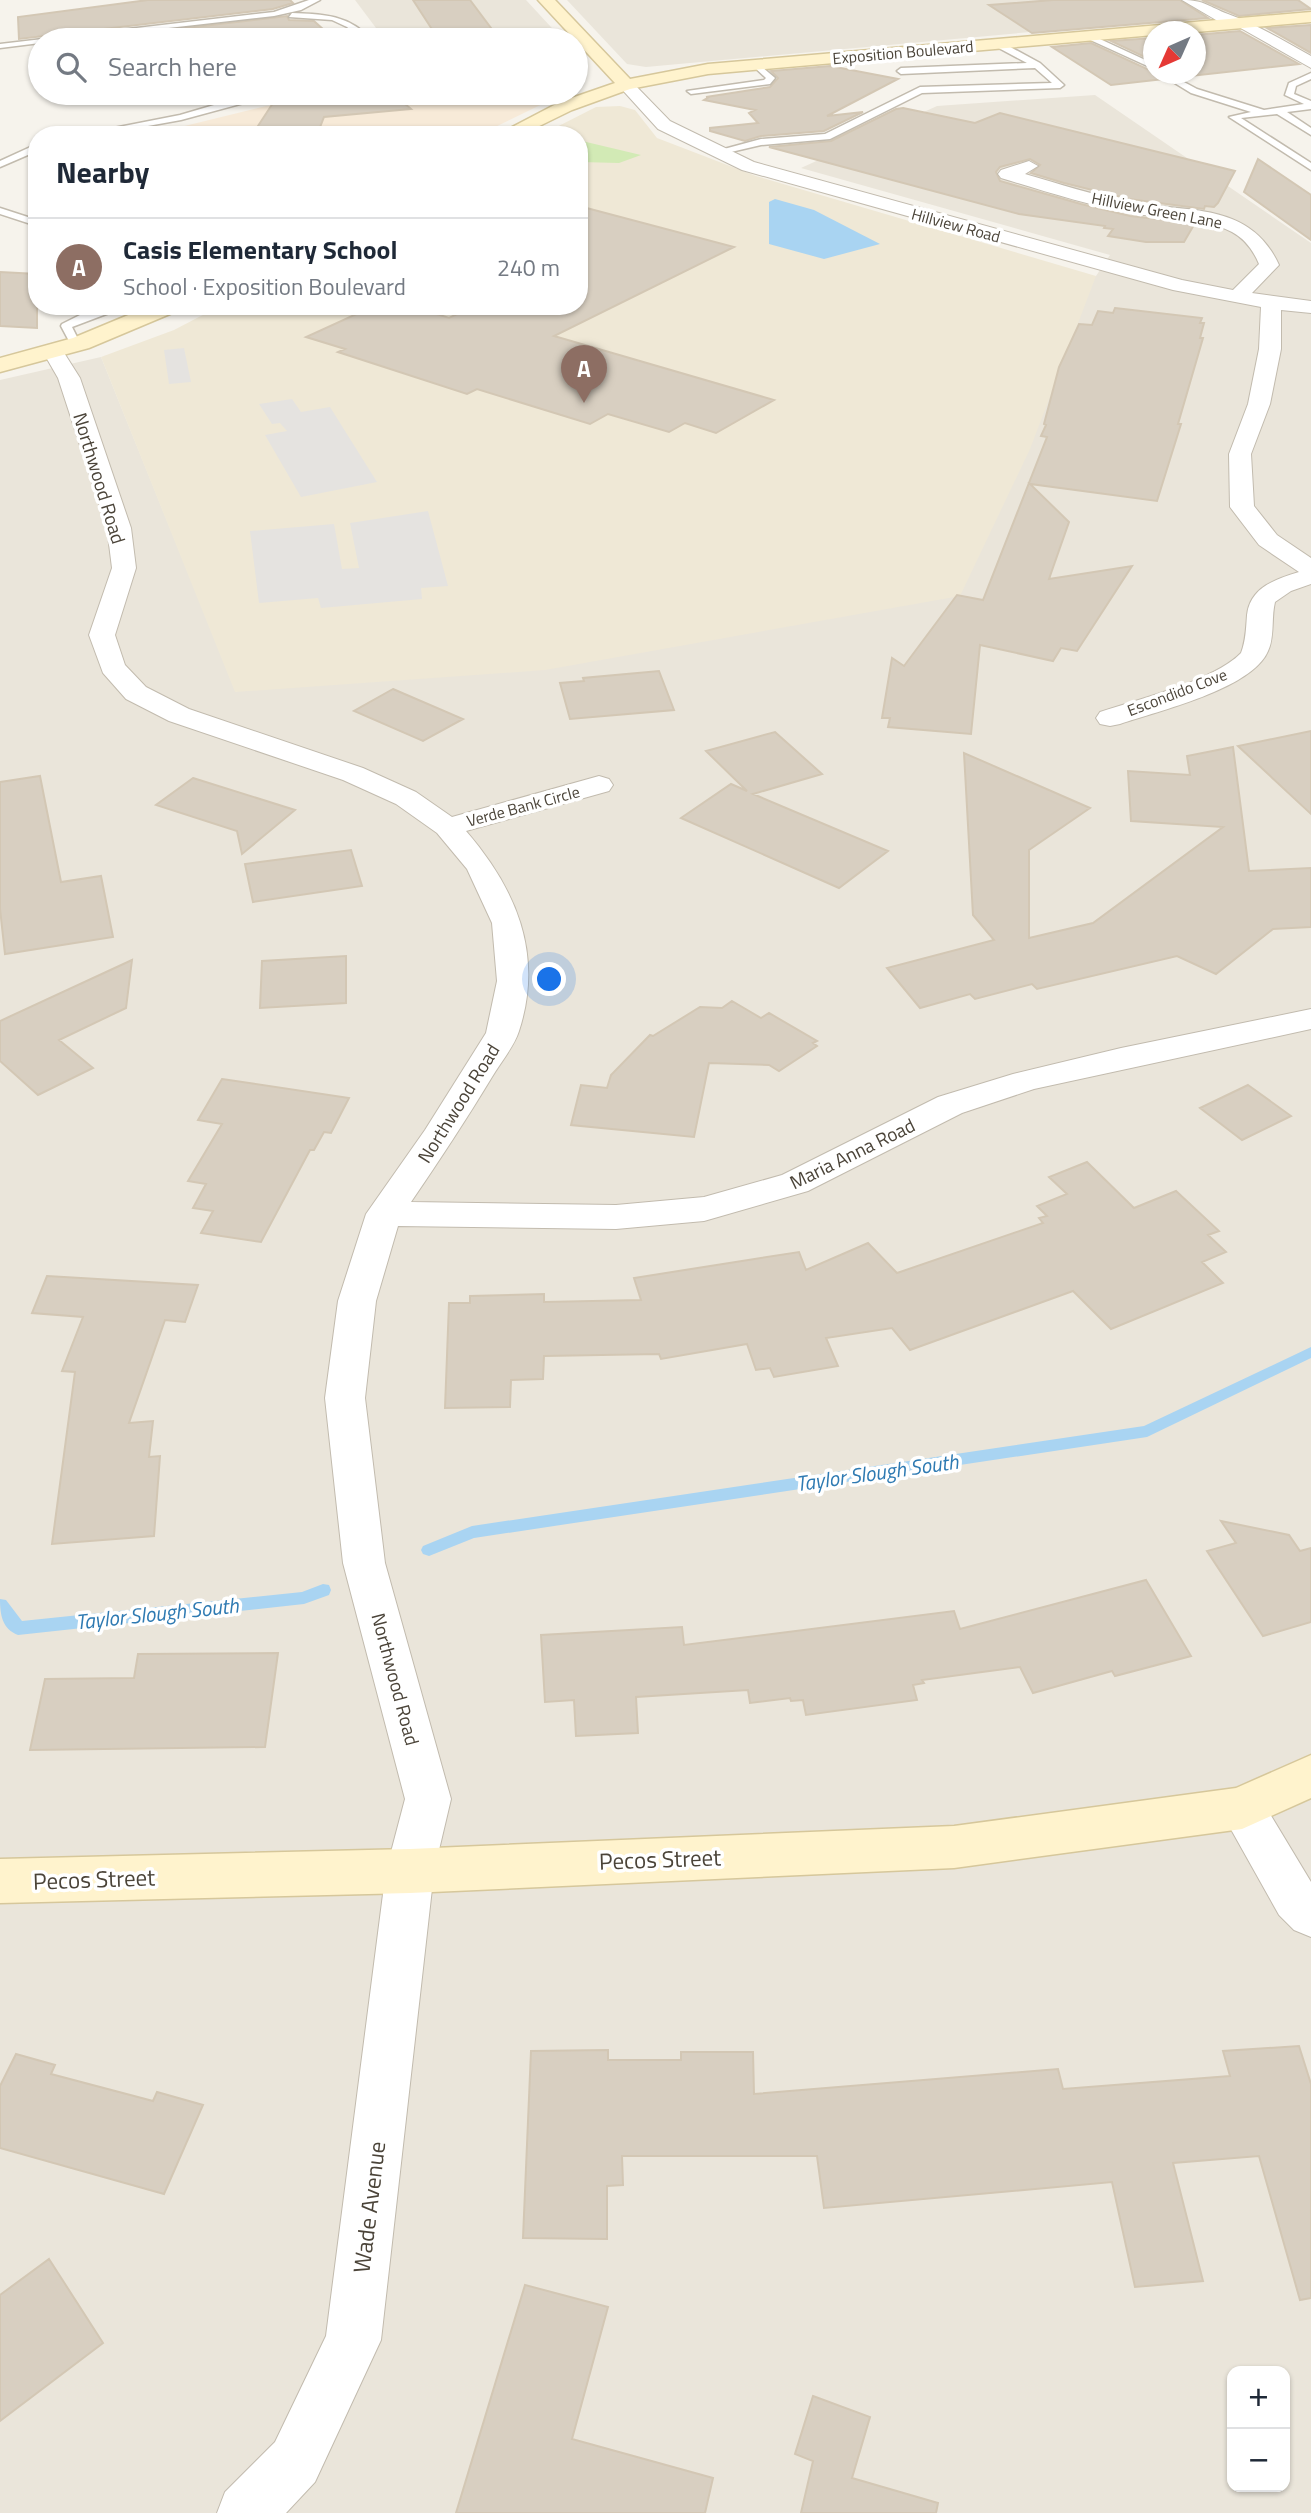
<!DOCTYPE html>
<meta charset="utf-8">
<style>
body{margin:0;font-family:"Titillium Web",sans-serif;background:#f6f6f7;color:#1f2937}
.controls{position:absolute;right:21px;bottom:21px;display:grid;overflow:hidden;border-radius:14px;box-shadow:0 2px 5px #0004}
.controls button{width:63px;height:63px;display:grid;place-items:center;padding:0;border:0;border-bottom:2px solid #e0e1e3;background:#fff;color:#1f2937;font:35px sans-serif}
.compass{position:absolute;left:1143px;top:21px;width:63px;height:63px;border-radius:50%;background:#fff;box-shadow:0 2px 5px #0004;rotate:225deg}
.you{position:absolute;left:550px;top:980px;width:24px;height:24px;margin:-18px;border:5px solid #fff;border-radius:50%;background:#1a73e8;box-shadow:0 0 0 10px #1a73e833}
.badge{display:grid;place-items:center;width:46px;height:46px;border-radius:50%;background:#b45309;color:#fff;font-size:23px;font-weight:700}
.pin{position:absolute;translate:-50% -58px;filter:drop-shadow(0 2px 4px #0008)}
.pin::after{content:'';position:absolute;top:37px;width:24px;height:21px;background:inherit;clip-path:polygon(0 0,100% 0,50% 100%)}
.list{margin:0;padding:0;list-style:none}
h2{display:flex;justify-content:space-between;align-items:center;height:91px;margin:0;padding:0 28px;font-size:30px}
h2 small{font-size:23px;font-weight:400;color:#747a83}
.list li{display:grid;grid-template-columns:46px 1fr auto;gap:21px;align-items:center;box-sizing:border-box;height:98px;padding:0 28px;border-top:2px solid #e0e1e3}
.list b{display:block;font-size:26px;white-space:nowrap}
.list p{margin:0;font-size:23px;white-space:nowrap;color:#747a83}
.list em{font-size:23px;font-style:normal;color:#747a83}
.icon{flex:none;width:38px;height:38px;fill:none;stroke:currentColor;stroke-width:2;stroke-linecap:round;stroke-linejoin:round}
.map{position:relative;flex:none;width:1311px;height:2513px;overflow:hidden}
.search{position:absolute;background:#fff;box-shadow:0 2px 5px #0004;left:28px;top:28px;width:560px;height:77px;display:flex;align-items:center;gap:18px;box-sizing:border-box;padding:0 24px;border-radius:38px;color:#747a83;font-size:26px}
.panel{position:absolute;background:#fff;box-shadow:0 2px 5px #0004;left:28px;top:126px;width:560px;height:189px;border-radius:28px}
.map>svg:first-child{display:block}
</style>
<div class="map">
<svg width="1311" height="2513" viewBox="0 0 1311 2513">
<rect width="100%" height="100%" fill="#f6f3ec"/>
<path fill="#eae5da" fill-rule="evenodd" d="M355,0H526L563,40H385Z
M567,0H1205L1229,14L646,67L627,64Z
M1095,95L1311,243V2513H0V380L101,357L236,692L1096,276L1110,255L801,168L937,106ZM1232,2371H1285V2487H1232Z"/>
<path fill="#f7ead8" d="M388,93H565L479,135H148L266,106Z"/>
<path fill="#efe8d6" d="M620,106L635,110L657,138L756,176L1096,276L1030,449L960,596L545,670L235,692L101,357L174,330L220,306H579V135H541L596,107Z"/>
<path fill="#d2eab5" d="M582,141L641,155L619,163L580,162L579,142Z"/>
<path fill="#e5e3e0" d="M184,348L191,382L169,384L164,350Z
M292,399L301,412L330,407L377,482L301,497L265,435L287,431L280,423L272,424L259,404Z
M428,511L448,586L421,588L422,599L321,608L318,598L259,603L250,531L334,524L342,569L359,568L350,523Z"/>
<path fill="#a9d4f2" d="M775,199L814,210L880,244L824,259L769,244V202Z"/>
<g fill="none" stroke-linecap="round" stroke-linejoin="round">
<path fill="#a9d4f2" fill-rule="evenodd" d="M1311,1347V1358L1147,1437L474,1538L429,1556L423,1554L421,1550L423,1546L472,1526L1144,1426Z
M323,1584L329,1585L331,1590L329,1595L304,1604L18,1635C2,1629 0,1614 0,1599L6,1600L22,1621L302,1592Z"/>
</g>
<path fill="#d8cfc1" stroke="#d3c7b4" stroke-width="2" d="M148,0H290L293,3L273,9L19,39L18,17Z
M413,0H470L500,40H439Z
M1053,0H1180L1208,18L1032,33L989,5Z
M1202,0H1298L1311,9L1239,16Z
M287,16L289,20L314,21L335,40H84Z
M1311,25V53L1267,28Z
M1240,31L1299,64L1181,77L1174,74H1195V35Z
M1153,38V61L1111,41Z
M1091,43L1158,74L1164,79L1111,85L1052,47Z
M830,66L898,79L827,116L863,112L824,131L761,136L745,141L710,131V128L758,123L749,113L755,110L704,100L709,97H706L770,87L778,78L771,71Z
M284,93H392L411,109L324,117L317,135H252L277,97Z
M903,108L975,123L1000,113L1235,171L1218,203L1214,207L1205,206L1204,209L1129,199L1064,183L1031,173L1040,165L1030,159L1000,167L996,172L1000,181L1081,204L1130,216L1195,223L1184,242H1146L1108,236L1113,229L1104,228L1105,226L1019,214L769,147L831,141L896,109Z
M1258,159L1311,195V240L1244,192Z
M579,206L734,247L554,336L774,400L716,433L685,423L669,432L608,414L590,424L477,389L467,394L338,352L345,349L306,337L374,306H412L449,318L474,306H579Z
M0,272L37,274V328L0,326Z
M1115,308L1202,318L1200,323H1204L1200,338H1203L1178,424H1181L1157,501L1030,484L1069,522L1049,579L1132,566L1077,651L1061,648L1053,661L980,645L971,734L888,727L890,718H882L892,658L904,666L957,595L983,600L1047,437L1041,436L1046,425L1044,424L1059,367L1079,324L1092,325L1098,311L1113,313Z
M659,671L674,710L570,719L560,683L584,681L583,678Z
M393,689L463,719L423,741L354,711Z
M1311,731V814L1238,746Z
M775,732L822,774L753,794L888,851L839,888L681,818L731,784L747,791L706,751Z
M1233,747L1249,871L1311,868V927L1273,929L1216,974L1177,956L1037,989L1032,984L975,999L970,994L920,1008L887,968L994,940L973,915L964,753L1090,808L1029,850V938L1093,923L1223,827L1131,821L1128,771L1190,775L1187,756Z
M40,776L61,882L101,876L113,937L5,954L0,909V782Z
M193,778L295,810L242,854L237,831L156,805Z
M351,850L362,886L253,902L245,864Z
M346,956V1003L260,1008L262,961Z
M132,960L126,1008L59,1040L93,1068L38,1095L0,1061V1021Z
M732,1001L761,1018L769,1013L817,1041L813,1043L817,1046L779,1071L769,1065L709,1063L694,1137L571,1125L581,1085L607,1088L611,1075L650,1035L653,1036L700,1007L722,1008Z
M222,1079L349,1098L331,1133L324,1132L314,1150H310L261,1242L201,1233L213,1211L193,1208L206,1184L188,1181L222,1124L198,1120Z
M1248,1085L1291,1116L1242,1140L1200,1108Z
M1087,1162L1134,1208L1176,1191L1219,1231L1208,1235L1226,1252L1202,1262L1223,1283L1111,1329L1073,1291L910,1350L892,1328L826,1338L838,1366L774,1377L770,1368L756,1370L747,1344L661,1359L659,1354L544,1356L543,1379L511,1380L510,1407L445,1408L449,1303H470V1296L544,1294V1302L641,1300L634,1278L799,1252L806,1270L868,1243L897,1273L1043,1223L1039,1218L1047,1216L1037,1206L1067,1194L1049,1177Z
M47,1276L198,1285L185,1322L165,1320L129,1423L153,1421L149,1457L160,1456L154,1536L52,1544L75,1372L62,1371L83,1317L32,1313Z
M1221,1521L1289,1535L1300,1551L1311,1548V1622L1263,1636L1207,1551L1236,1543Z
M1146,1580L1191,1656L1115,1676L1112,1671L1033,1693L1020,1667L922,1680L924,1683L913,1685L917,1700L806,1715L803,1700L791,1701L790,1698L750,1703L748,1690L636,1697L638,1733L576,1736L574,1700L545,1702L541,1635L682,1627L684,1645L954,1611L960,1629Z
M278,1653L265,1747L30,1750L45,1679L134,1678L138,1654Z
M1299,2046L1311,2084V2298L1300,2300L1259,2156L1173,2163L1203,2281L1135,2287L1112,2182L824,2208L817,2156H622L623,2185L607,2186V2239L523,2238L531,2051L608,2050V2060H681V2052H753L754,2094L1058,2069L1063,2089L1230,2076L1223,2051Z
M16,2054L55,2065L51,2074L153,2101L157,2092L203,2105L164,2194L0,2148V2086Z
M49,2259L103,2343L0,2421V2295Z
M525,2285L608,2307L572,2439L713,2478L705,2513H456Z
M813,2396L870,2417L852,2478L938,2503L936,2513H801L813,2461L795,2454Z"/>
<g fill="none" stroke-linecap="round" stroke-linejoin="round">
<defs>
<path id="lane" d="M309,0H320L301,10L274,16L63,40H40V43L0,48V44L274,12Z
M292,13C324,14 349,15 372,40H363L347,27L332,20L289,17Z
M1089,34L1154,64V69L1086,38Z
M995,42H1001L1040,63L1064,85L1060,88L922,93L830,139L761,145L718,155L713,152L761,139L825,134L920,87L1052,83L1035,68L901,74L897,71L901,68L1027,63L995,46Z
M756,62L775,78L770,84L691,94L687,91L764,80L766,78L752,65Z
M1311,73V79L1296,86L1294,94L1311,101V109L1287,112L1311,128V135L1277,114L1241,118L1311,163V170L1229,117L1251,112L1191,93L1160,74H1169L1197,89L1264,110L1304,104L1285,95L1289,83Z
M255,93H281L181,120L98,135H78L180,115Z
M37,144V151L0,167V161Z
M0,208L37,220V226L0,214Z
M104,306H115L117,310L72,327L77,337L85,341V345L69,341L61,326L62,324L82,314L105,308Z"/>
<path id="street" d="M1182,0C1205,0 1209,7 1228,14C1258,25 1284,41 1311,56V68L1237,26L1216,20Z
M626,80L632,82L670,121L754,162L1182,280L1233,290L1259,264C1253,250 1245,239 1232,232C1201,216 1164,219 1131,213C1087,205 1044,191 1001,178L998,174L1001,170L1029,161L1038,166L1025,174C1059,184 1094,195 1129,202C1187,213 1250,201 1279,265L1252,293L1311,301V313L1281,310V349L1270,404L1251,454L1254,506L1277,535L1311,558V584L1291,591L1275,602C1271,618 1275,636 1268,651C1252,689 1158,711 1120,724L1110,726L1100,724L1096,718L1100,712C1138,699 1214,681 1241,653C1246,640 1246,628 1247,615C1250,587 1276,579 1299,572L1259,545L1230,507L1229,454L1248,404L1259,349L1261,307L1173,290L742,170L658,129L618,85Z
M54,346L61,348L80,378L131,528L136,568L115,635L125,665L146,687L189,709L363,768L416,792L452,817L599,776L609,779L613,785L609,791L466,831C516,889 544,954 519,1031C514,1047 500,1063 492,1077C466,1120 439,1161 411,1202L616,1205L704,1197L782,1175L938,1097L1013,1074L1121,1048L1311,1009V1029L1034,1089L962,1113L808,1191L704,1221L616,1229L398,1226L376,1301L365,1398L385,1563L451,1799L434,1871L381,2340L315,2482L286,2513H217L225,2492L275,2442L326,2336L386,1871L405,1799L343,1563L325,1398L338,1301L366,1214L425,1130L486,1033L497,981L492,923L467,869L437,833L396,804L343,780L169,721L126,699L103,673L89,635L112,568L107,528L58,378L43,352L47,348Z
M1242,1788L1258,1794L1311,1882V1937L1294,1930L1279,1915L1219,1808L1226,1794Z"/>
<path id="secondary" d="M538,0H555L630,79L708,64L1311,12V22L1196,32H1154V35L708,74L630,89L572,110L521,135H497L560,102L615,83Z
M150,306H179L177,311L89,348L0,372V358L73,338Z
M1311,1755V1798L1242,1829L954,1868L410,1893L0,1903V1859L410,1849L954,1826L1236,1788Z"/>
</defs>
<use href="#lane" stroke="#c2bbae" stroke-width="3"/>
<use href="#street" stroke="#c2bbae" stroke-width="2"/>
<use href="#secondary" stroke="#d6c79b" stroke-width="3"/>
<use href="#lane" fill="#fff" fill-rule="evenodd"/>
<use href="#street" fill="#fff" fill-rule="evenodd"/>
<use href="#secondary" fill="#fff3cd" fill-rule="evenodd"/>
</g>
<g text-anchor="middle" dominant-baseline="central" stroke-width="7" stroke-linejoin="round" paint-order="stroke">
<g font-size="16" fill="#4b4439" stroke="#fff">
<text transform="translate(903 52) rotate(-5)">Exposition Boulevard</text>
<text transform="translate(1157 210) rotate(11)">Hillview Green Lane</text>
<text transform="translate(956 225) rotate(15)">Hillview Road</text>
<text transform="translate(1177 692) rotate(-21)">Escondido Cove</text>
<text transform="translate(523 806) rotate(-15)">Verde Bank Circle</text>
</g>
<g font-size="19" fill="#4b4439" stroke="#fff">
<text transform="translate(100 478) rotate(73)">Northwood Road</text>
<text transform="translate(458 1103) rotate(-58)">Northwood Road</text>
<text transform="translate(852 1153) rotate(-26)">Maria Anna Road</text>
<text transform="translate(396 1679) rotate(75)">Northwood Road</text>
</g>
<g font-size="21" font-style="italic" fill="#2e7ab2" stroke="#fff">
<text transform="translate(877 1472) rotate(-8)">Taylor Slough South</text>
<text transform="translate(157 1613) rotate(-6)">Taylor Slough South</text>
</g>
<g font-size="23" fill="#4b4439" stroke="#fff">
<text transform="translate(660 1859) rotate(-2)">Pecos Street</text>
<text transform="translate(94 1879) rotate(-2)">Pecos Street</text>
<text transform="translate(369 2207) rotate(-83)">Wade Avenue</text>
</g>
</g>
</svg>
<div class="controls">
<button>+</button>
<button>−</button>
</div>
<svg class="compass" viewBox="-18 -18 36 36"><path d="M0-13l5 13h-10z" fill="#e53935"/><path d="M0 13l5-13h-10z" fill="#747a83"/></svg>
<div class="you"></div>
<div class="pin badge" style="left:584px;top:403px;background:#8d6e63">A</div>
<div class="search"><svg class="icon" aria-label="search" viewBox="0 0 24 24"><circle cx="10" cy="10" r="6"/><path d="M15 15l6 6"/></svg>Search here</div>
<section class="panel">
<h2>Nearby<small></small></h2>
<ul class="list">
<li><span class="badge" style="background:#8d6e63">A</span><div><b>Casis Elementary School</b><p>School · Exposition Boulevard</p></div><em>240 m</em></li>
</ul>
</section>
</div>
